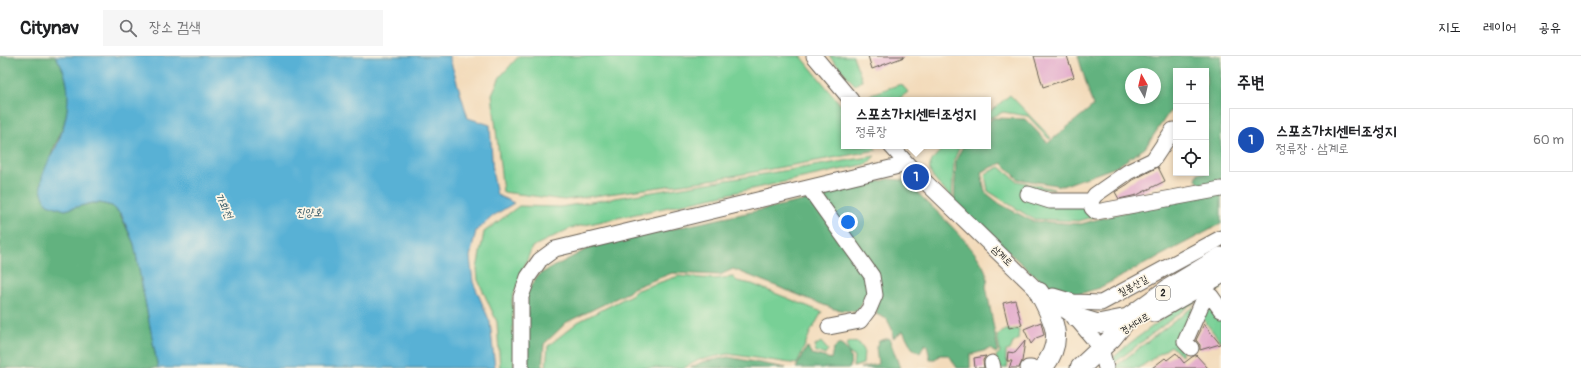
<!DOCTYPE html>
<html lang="ko">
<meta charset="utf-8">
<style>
body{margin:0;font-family:Pangolin,"Poor Story",sans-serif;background:#f6f6f6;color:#202124}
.controls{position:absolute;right:12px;top:12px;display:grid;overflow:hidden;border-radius:0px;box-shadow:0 2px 6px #0003}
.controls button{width:36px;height:36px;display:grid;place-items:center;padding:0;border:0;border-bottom:1px solid #e0e0e0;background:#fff;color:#202124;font:20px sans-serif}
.compass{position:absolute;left:1125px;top:12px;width:36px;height:36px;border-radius:50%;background:#fff;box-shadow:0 2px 6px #0003;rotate:352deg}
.you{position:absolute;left:848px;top:166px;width:14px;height:14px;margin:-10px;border:3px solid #fff;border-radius:50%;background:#1a73e8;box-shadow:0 0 0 6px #1a73e833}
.badge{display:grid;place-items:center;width:26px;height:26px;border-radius:50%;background:#c8321e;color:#fff;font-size:13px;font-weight:700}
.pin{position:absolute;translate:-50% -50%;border:2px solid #fff;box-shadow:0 1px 4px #0006}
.popup{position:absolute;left:841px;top:41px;width:150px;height:52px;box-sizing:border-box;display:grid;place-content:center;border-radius:0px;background:#fff;filter:drop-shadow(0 1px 3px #0005);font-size:13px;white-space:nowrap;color:#757577}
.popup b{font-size:15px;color:#202124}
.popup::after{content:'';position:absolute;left:50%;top:100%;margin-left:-8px;border:8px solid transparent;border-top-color:#fff}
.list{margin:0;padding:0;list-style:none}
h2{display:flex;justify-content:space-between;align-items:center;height:52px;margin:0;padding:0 16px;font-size:17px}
h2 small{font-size:13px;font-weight:400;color:#757577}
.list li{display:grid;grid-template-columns:26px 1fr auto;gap:12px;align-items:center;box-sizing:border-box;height:64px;margin:0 8px 8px;padding:0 8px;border:1px solid #e0e0e0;border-radius:0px}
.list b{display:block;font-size:15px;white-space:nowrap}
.list p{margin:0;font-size:13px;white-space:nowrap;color:#757577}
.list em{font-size:13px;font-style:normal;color:#757577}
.icon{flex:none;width:22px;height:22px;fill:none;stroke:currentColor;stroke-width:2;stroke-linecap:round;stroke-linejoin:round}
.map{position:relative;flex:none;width:1221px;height:312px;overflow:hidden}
header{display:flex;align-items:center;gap:24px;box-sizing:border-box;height:56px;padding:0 20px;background:#fff;border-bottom:1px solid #e0e0e0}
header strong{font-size:19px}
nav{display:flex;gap:22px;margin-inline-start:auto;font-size:14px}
.search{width:280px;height:36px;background:#f6f6f6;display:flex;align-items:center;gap:10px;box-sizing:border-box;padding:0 14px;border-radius:0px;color:#757577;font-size:15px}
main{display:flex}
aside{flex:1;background:#fff}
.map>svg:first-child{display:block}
</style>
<header>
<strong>Citynav</strong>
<div class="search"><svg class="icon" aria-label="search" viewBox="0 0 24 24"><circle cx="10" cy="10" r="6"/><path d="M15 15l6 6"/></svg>장소 검색</div>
<nav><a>지도</a><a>레이어</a><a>공유</a></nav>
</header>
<main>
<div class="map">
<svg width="1221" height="312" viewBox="0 0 1221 312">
<rect width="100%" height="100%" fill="#fcf5e5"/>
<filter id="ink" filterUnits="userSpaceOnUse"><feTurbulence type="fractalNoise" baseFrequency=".025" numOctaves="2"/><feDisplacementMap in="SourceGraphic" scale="8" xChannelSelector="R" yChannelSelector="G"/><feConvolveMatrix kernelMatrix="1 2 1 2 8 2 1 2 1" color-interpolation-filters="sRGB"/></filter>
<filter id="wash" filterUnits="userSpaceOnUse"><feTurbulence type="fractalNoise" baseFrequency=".012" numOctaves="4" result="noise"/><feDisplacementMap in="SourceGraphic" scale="16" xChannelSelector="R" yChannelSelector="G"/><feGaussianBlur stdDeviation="0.9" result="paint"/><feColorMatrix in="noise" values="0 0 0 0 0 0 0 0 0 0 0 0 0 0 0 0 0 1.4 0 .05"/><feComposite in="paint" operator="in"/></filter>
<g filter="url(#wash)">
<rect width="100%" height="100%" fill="#f3dbbb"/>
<path fill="#78d096" stroke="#4a7659" d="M519,0H801L844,53V90H873L877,94L704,125L564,144L503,136L492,38L500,21Z
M829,0H853L862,24L855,29Z
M901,28L908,36L897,44H870L869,41L871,38Z
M1010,39L1012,41L1051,82L1049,83L1028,60L1003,56L988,63V57Z
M946,90H960L954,104L952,142C932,121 917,113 946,90Z
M875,100L867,108L571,172L532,191L512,243L514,312H500L497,266L478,224L477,213L484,176L519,150L560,151Z
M1000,111L1017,125L1054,133L1053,134L1022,131V138L1084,149L1093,161L1079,165L1033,163L988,135L985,118Z
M679,220L713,223L733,221L737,225L752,228L822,256L810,277L797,308L728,298L699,304L684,312H546L548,290L578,266L631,239L637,234Z
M1221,227V233L1190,249L1113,308L1114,301L1130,287L1184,247Z
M1206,247L1221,260V284L1220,285L1203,263Z
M1194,250L1183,278L1182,300L1171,290L1139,312H1113Z
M1019,273L1018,284L1013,287L1010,294L1006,295V304L1008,306L1007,312H998L996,300L1000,296L997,279L1005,274Z
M821,286L828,294L825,299L815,295V290Z
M850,286L859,287L864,294L863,308L853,311L854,300L850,298L846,289Z"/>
<path fill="#62b27f" stroke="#3f674e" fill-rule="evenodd" d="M0,0H55C71,21 71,49 62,73C59,83 53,92 50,102C47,112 48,136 48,148L65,154L92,147H100L112,150L120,158L134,188L158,312H0Z
M1078,0H1221V168L1099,232L1076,239L1057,234L1042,226L954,148L956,104L963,90H988V66L993,62L1025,63L1048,87L1093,50ZM1176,15H1206V85L1208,87L1206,93V117H1198L1196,123L1203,134L1081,168L1032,165L1000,148L985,136L981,116L1002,107L1018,123L1062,130L1116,111L1145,92L1170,55L1176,60ZM1131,18H1155V42H1131Z
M889,123L902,124L911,130C931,151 981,194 987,220C988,223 987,227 986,230L998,294L996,297L990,293L970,299V312H957L949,299H940L935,303H930L927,289L925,288L920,297L912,292L903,275L893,282L892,273L887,263L876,258L878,243L824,143L827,138Z
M807,144L818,148L865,221L868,235L861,250L856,256L834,253L733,213L720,219L672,217L633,232L629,236L567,266L544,288L542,312H527V236L538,219L593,190Z
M889,282L900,312H860L878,308L876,291L879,285Z
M839,288C849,293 852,301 850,312H796L807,291L812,298L831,303L833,293Z
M728,301L786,312H690L702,306Z"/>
<path fill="#58b1d5" stroke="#3a6678" d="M55,0H449L468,62L490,69L493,119L497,139L514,147L493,160L476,175L470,201L473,226L490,266L495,312H158L134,188L121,158L112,150L100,147H92L65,154L47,148C44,142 40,135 41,128C41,118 51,100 56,91C69,62 75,26 55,0Z"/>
<g id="blocks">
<path fill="#e2a8ca" d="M868,0H904V1L872,13Z
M1034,0H1067L1074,21L1043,31Z
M1158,111L1165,125L1137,139L1119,143L1115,136L1128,128L1133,124Z
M1015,244L1022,269L1009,272L1003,247Z
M1041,266L1044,279L1036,282L1031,288L1024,273Z
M1204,268L1220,288L1200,294V289L1196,284Z
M1025,285L1022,305L1019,312H1009L1012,305H1007L1008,296L1015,297Z
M1176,297L1184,307L1192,301L1196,299L1208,312H1152L1165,302L1167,304Z
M986,300L983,304L984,312H975L974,302Z"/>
</g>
</g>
<g filter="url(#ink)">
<use href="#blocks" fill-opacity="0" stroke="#675f54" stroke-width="1"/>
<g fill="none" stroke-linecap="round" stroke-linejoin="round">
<defs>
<path id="minor" d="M814,0L851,44
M1173,74L1153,104L1128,116L1095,139L1091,145L1092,152L1096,156L1221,133
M891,90L911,112L1039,236L1075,261L1101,292L1106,312
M809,132L872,220L875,239L869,253L860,265L829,271
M1028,138L1050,145H1091
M1053,240L1073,246L1101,247L1221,182
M1191,292L1185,286L1202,247L1211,240L1221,254
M992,307L993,312
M521,312V241L528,221L540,204L555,193L907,108
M1028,312H1031"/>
<path id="major" d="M1039,236C1053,264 1066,283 1043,312
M1154,256L1221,218
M1075,261L1098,268L1128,262
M1080,312L1112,282L1128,262L1168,233L1221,201"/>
</defs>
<use href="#minor" stroke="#675f54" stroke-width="17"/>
<use href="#major" stroke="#675f54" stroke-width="21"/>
<use href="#minor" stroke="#fff" stroke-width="15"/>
<use href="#major" stroke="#fff" stroke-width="19"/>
</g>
</g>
<g text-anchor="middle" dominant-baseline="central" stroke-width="3.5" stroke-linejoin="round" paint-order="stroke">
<rect fill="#fcf5e5" stroke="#5f5d58" stroke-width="1" x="1156" y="230" width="14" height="14" rx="3"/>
<g font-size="9" font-weight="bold" fill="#1c1c1c">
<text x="1163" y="237">2</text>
</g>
<g font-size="10" fill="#1c1c1c" stroke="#fcf5e5">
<text transform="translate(1002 200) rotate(44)">삼계로</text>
<text transform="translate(1133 230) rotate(-28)">칠봉산길</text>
<text transform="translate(1135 268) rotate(-31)">경서대로</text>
</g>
<g font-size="11" font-style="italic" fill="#345866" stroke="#fcf5e5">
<text transform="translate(224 150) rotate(64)">가화천</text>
<text x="309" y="156">진양호</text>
</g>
</g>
</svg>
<div class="controls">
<button>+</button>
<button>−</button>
<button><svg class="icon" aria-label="locate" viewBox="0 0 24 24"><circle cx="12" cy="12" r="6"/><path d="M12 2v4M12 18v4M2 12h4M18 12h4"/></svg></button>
</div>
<svg class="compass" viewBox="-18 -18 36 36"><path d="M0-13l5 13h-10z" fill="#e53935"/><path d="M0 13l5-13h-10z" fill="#757577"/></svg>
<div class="you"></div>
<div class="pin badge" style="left:916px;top:121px;background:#1a4fb4">1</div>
<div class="popup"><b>스포츠가치센터조성지</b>정류장</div>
</div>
<aside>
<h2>주변<small></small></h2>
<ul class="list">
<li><span class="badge" style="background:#1a4fb4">1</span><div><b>스포츠가치센터조성지</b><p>정류장 · 삼계로</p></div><em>60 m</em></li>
</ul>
</aside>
</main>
